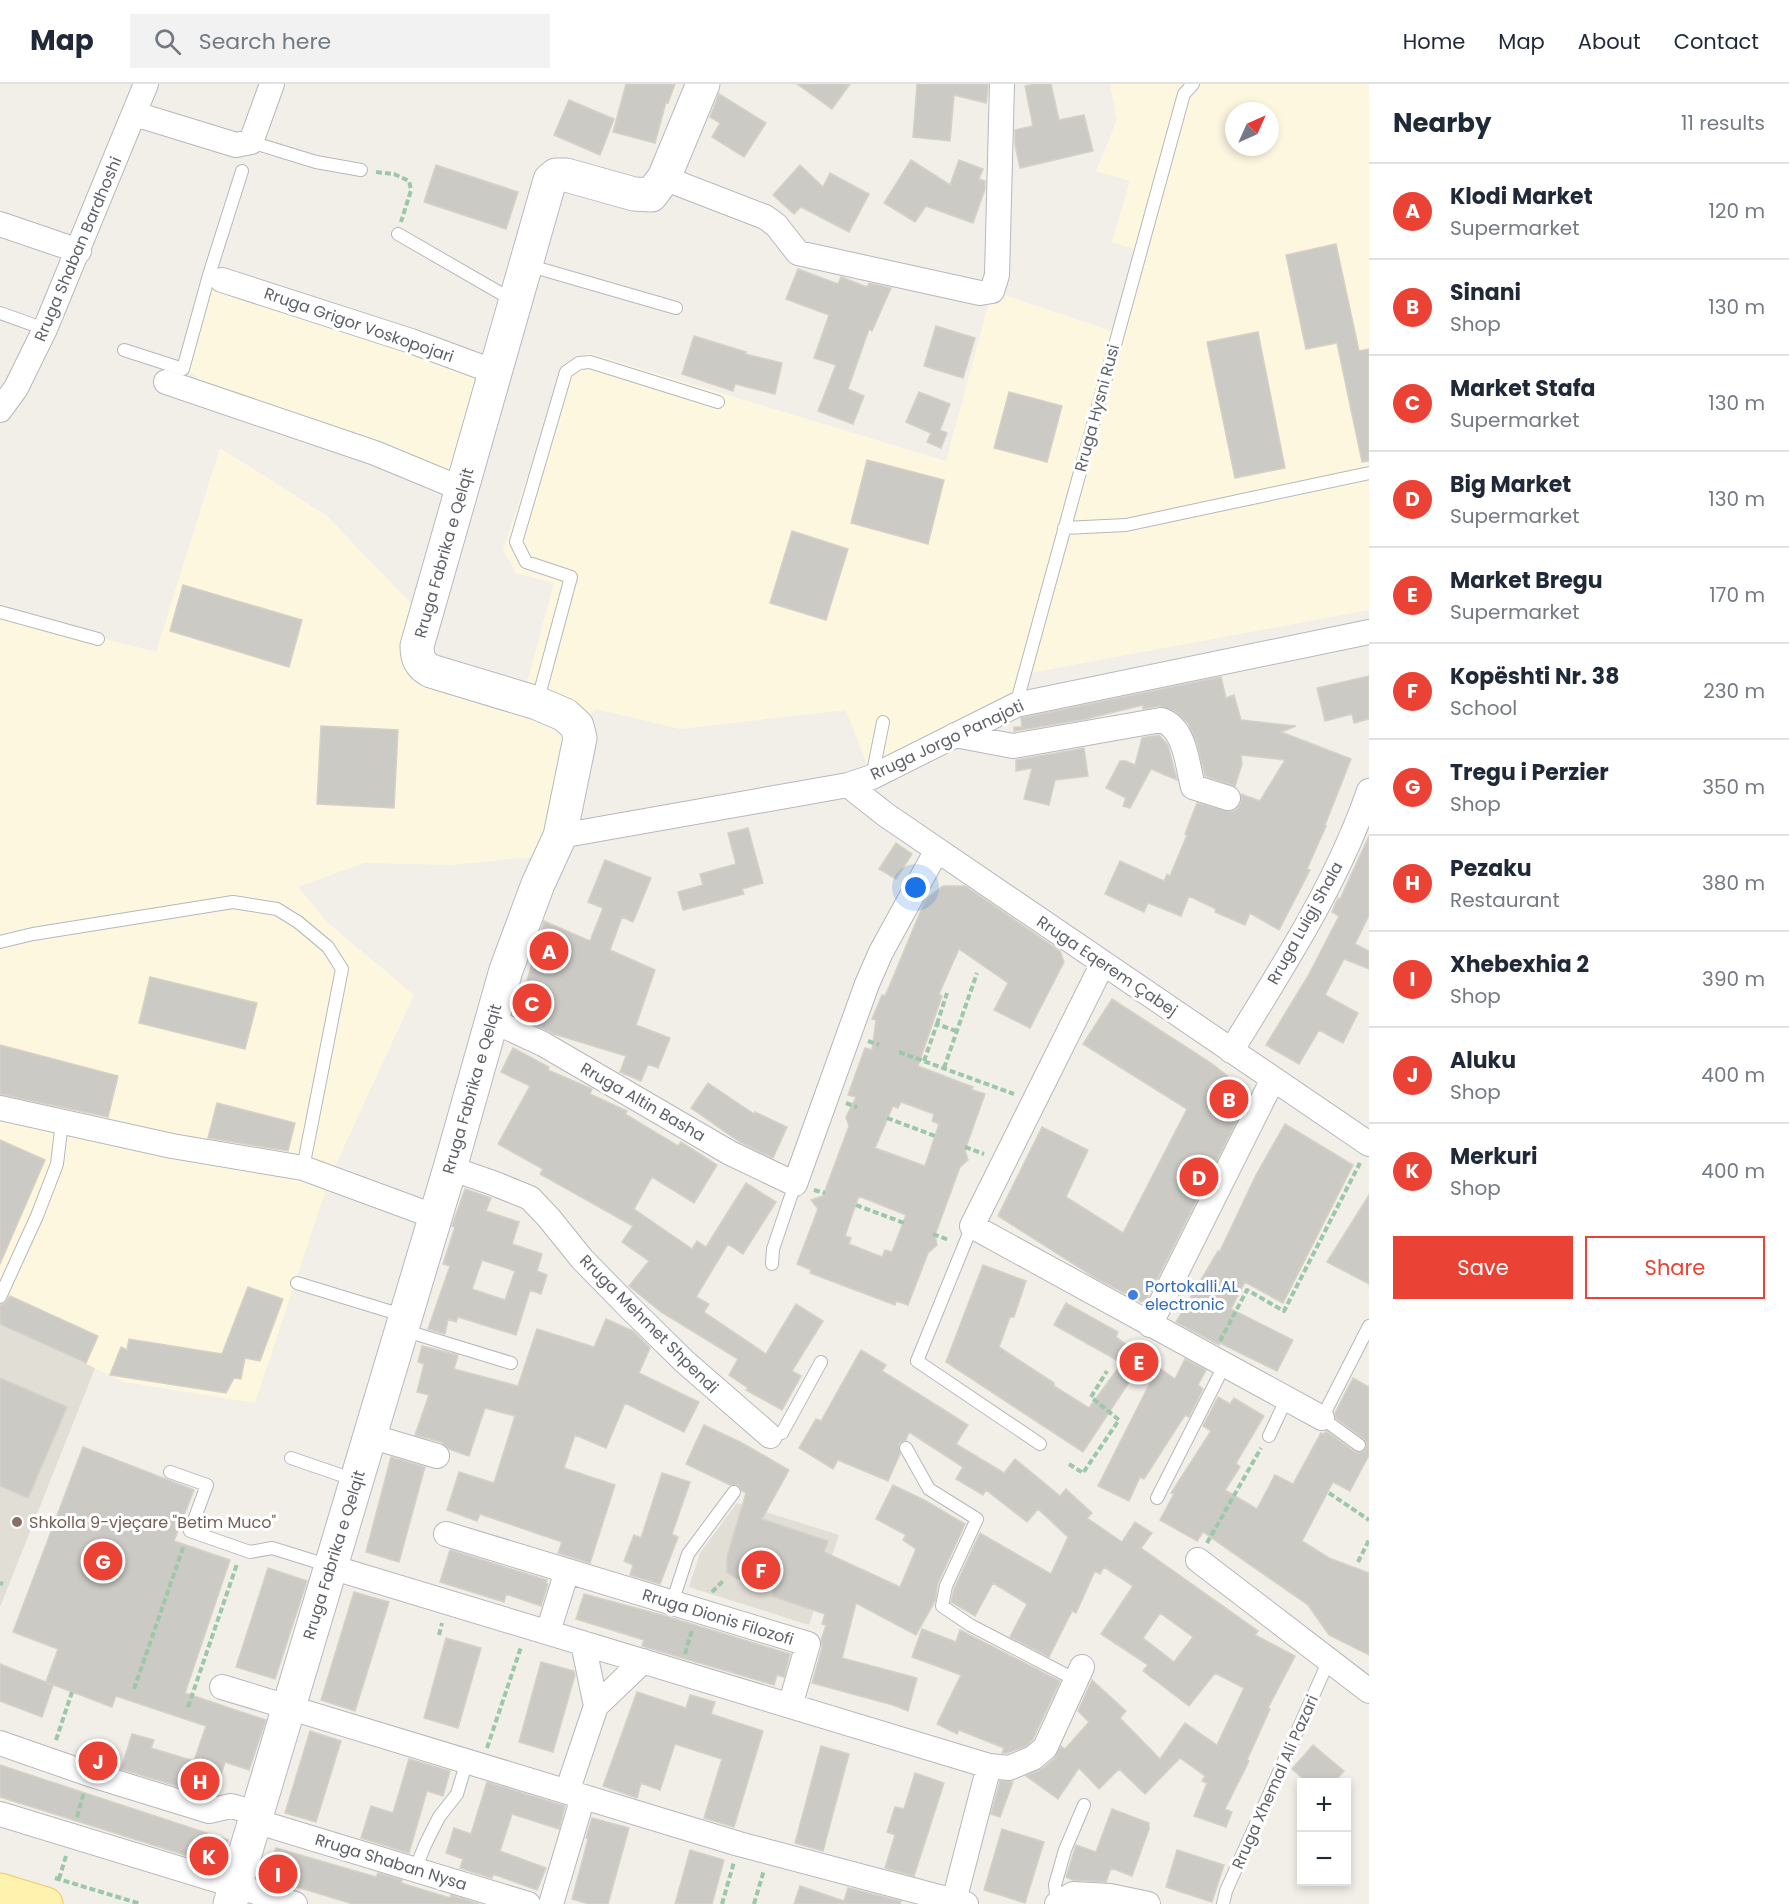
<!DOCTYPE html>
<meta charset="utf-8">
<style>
body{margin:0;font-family:Poppins,sans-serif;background:#f2f2f3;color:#1f2937}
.controls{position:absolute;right:18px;bottom:18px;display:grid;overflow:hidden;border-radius:0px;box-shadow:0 3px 9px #0003}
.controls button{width:54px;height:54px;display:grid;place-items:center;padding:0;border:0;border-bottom:2px solid #e0e1e3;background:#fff;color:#1f2937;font:30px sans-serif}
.compass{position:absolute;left:1225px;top:18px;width:54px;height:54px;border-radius:50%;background:#fff;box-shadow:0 3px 9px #0003;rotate:45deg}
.you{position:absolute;left:916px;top:804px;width:21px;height:21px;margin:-15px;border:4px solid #fff;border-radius:50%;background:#1a73e8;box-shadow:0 0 0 9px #1a73e833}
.badge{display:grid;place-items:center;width:39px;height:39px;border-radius:50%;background:#ea4335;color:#fff;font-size:20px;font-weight:700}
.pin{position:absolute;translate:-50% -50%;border:3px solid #fff;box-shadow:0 2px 6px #0006}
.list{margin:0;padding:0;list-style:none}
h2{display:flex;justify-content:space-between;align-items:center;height:78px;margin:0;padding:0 24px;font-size:26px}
h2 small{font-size:20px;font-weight:400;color:#747a83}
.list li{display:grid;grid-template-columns:39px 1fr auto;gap:18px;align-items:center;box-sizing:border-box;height:96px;padding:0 24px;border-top:2px solid #e0e1e3}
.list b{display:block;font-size:22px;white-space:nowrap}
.list p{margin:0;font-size:20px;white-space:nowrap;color:#747a83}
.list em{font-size:20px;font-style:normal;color:#747a83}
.actions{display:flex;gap:12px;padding:18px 24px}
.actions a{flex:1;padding:14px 0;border:2px solid #ea4335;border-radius:0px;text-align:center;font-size:21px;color:#ea4335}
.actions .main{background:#ea4335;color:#fff}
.icon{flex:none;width:33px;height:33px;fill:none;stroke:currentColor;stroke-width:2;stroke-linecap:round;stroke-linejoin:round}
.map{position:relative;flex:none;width:1369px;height:1820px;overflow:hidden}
header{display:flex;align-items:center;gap:36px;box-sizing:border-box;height:84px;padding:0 30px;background:#fff;border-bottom:2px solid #e0e1e3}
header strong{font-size:28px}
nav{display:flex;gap:33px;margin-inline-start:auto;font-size:21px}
.search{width:420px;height:54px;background:#f2f2f3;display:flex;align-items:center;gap:15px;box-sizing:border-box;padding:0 21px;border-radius:0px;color:#747a83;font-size:22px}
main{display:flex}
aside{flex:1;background:#fff}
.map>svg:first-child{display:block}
</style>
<header>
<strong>Map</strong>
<div class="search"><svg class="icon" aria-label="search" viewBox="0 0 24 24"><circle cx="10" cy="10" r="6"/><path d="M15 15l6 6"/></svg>Search here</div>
<nav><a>Home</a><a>Map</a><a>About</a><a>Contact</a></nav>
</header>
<main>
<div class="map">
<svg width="1369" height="1820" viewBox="0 0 1369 1820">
<rect width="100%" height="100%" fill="#f1efe8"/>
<path fill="#fef7e0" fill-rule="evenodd" d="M1110,0H1369V526L1025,590L1016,621L872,693L846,626L680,645L596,625L577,642L551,771L452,781L364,779L298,803L328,839L414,911L330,1093L255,1319L124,1298L0,1240V528L156,568L220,364L326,431L425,534L417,562L523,614L554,499L516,489L503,466L565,280L589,269L946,377L992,207L1118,249L1134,165L1112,158L1130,97L1096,87L1117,36ZM1234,27H1270V63H1234Z
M209,191L495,288L462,405L217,315L194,291L183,285Z"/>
<path fill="#e1ded6" d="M0,1240L95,1284L0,1523Z
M737,1419L839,1451L809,1541L689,1503L700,1469Z"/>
<path fill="#cccac5" stroke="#d6d1c6" stroke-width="1.5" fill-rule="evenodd" d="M626,0H675L668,19L666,18L655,59L613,48Z
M797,0H850L832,25Z
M917,0H988L987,13L986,19L954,11L950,57L913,53Z
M1035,0H1051L1059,36L1084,31L1093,67L1020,84L1015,61V46L1033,42L1025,2Z
M719,10L766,39L744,73L712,53L720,39L710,33Z
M569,16L614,35L600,71L554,51Z
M911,76L950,101L959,76L983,85L979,95L985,97V105L973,139L926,122L915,138L884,119Z
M436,81L518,108L506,145L424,118Z
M800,81L823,103L830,89L869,110L849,148L801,123L794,130L773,111Z
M1336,160L1359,267L1369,265V377L1362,378L1337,259L1306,265L1286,171Z
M798,185L838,200L841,193L867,203L869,199L891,204L872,247L869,245L848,305L864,312L853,340L818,327L836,281L814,274L829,231L786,215Z
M936,242L975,254L963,294L924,282Z
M1258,248L1285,384L1235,394L1207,258Z
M694,252L746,268L745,270L782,279L775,310L735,300L733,307L682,290Z
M919,308L950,320L940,346L947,349L941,364L927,358L931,349L906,338Z
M1009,308L1062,322L1047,378L994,364Z
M867,376L944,396L928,460L851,439Z
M792,447L848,465L826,536L770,519Z
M183,501L302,536L289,583L170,547Z
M1369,592V635L1354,639L1352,630L1325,637L1317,604Z
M1221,593L1226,614L1234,611L1241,636L1296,642L1281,648L1351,675L1325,741L1326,742L1307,785L1310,786L1279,846L1250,829L1245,841L1215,828L1216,825L1189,812L1181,832L1148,819L1144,828L1105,810L1120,777L1164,797L1167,790L1170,792L1187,751L1185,750L1197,719L1231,728L1237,725L1241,719V710L1260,717L1285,676L1241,671L1242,680L1235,702L1205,692L1197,659L1188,639L1176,628L1159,622L1143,625V621L1086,635L1014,647V643H1022L1021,634Z
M321,642L398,646L394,724L317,720Z
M1159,651L1168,661L1177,696L1151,685L1130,724L1123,722L1126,714L1106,704L1120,677H1126L1135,681L1142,654Z
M1084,664L1088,692L1055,696L1049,721L1024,715L1032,684L1016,687V676Z
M748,744L763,799L742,805L744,810L683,826L678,808L703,801L700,790L736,780L728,749Z
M1369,752V831L1355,860L1369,867V885L1344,875L1325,911L1358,929L1343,959L1319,946L1299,980L1266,961L1308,892L1339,832L1332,828L1338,814L1340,815Z
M896,759L912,770L896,795L879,785Z
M605,776L651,794L633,838L622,833L610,866L655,886L636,941L670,954L658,984L648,980L641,997L620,988L626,972L554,950L517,932L544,837L590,857L603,824L588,818Z
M943,802H965L1060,867L1064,878L1030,944L994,926L1008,899L959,865L939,910L942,912L918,982L973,1003L972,1006L985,1010L965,1066L968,1076L960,1083L935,1151L937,1161L928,1169L908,1221L896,1217L895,1221L810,1189L811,1186L797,1180L818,1125L811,1116L823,1112L849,1042L846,1033L856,1013L848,1011L865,964L872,966L876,936L872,935L882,911L885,912L889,903L924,819L927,814ZM901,1018L934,1030L932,1037L939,1040L925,1082L875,1064L893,1022L898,1024ZM861,1113L906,1131L892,1168L885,1166L882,1173L849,1160L851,1154L845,1152L858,1114Z
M150,893L257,919L245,965L139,939Z
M1112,915L1211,979L1229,993L1241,1010L1240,1030L1147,1215L1141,1218L1094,1193L998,1132L1042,1043L1088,1066L1066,1113L1123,1149L1187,1025L1083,960Z
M0,961L118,992L108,1033L0,1010Z
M513,964L549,983L548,986L592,1005L590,1010L627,1027L625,1030L678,1062L681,1058L717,1081L694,1119L652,1093L634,1125L692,1165L697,1157L706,1163L746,1099L776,1118L743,1170L728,1160L696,1213L709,1220L704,1228L766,1270L796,1220L823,1237L792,1287L801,1292L782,1326L746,1306L748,1304L729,1291L738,1275L661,1228L629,1202L649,1177L622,1158L633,1142L540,1090L543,1085L498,1060L530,1002L501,988Z
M708,999L754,1030L755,1028L787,1043L773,1074L740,1058L691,1024Z
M217,1019L295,1039L288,1067L208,1054Z
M1285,1040L1353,1081L1283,1219L1245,1198L1231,1225L1293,1256L1277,1287L1220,1259L1219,1261L1176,1238L1218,1167H1220L1256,1091Z
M0,1056L45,1076L0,1180Z
M465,1105L491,1114L486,1127L519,1138L512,1160L542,1170L537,1187L547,1191L541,1210L530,1206L516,1251L458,1233L456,1238L448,1235L445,1250L428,1245L450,1182L443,1180L455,1143L452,1142ZM482,1176L515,1187L505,1216L472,1205Z
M1369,1111V1200L1327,1178Z
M983,1181L1026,1197L1014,1233H1010L999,1263L1054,1299V1302L1089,1324L1122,1279L1054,1241L1066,1219L1118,1248L1116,1253L1145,1274L1083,1368L946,1278Z
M248,1203L283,1215L260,1277L245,1274L241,1295L234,1294L226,1309L110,1291L121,1263L127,1266L129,1255L222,1270Z
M10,1212L98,1252L86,1279L0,1240V1221L5,1219Z
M606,1235L633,1247L650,1264L639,1289L699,1318L684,1348L625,1319L606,1364L575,1351L564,1384L615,1401L590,1479L558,1469L562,1458L480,1430L477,1437L447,1426L459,1388L494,1399L515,1332L485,1324L469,1372L449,1365L441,1358L415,1351L429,1311L417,1308L424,1280L418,1278L422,1262L458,1271L454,1285L518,1302L537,1245L594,1263Z
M861,1266L886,1281L882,1287L968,1341L956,1360L1004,1389L1015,1375L1060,1412L1066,1405L1092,1429L1087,1434L1122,1458L1135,1438L1152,1449L1141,1464L1258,1547L1255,1551L1295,1572L1268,1624L1270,1625L1247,1676L1249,1677L1225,1725L1232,1728L1226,1743L1194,1732L1207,1699L1202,1697L1205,1692L1180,1674L1145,1710L1119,1685L1099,1705L1079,1684L1058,1715L1026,1692L1042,1685L1054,1675L1061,1662L1065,1665L1089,1638L1078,1627L1092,1596L1126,1627L1120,1634L1160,1675L1185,1639L1217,1661L1244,1604L1215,1589L1189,1622L1143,1587L1148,1581L1101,1550L1133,1502L1104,1483L1100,1490L1095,1487L1076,1529L1072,1527L1049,1573L1010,1553L1027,1520L993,1499L975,1532L951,1518L954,1505L980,1449L1051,1490L1068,1453L1038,1425L1027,1438L986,1406L983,1411L956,1395L963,1383L909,1348L906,1356L899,1360L900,1370L888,1397L838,1376L833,1385L799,1364L816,1335L821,1337ZM1160,1529L1193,1553L1174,1578L1143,1554Z
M1185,1275L1206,1286L1198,1301L1203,1305L1189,1333L1185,1331L1144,1395L1140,1393L1129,1417L1098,1402L1158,1283L1175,1295Z
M0,1294L67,1323L28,1414L0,1402Z
M1353,1294L1369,1303V1371L1350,1407L1333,1398L1302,1457L1329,1474L1369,1489V1571L1329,1551L1308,1521L1203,1448L1197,1457L1160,1436L1174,1410L1171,1409L1211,1347L1203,1342L1218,1313L1230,1320L1234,1314L1264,1332L1236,1379L1240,1383L1225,1406L1257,1425L1275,1391L1293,1400L1321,1349L1324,1350L1326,1347L1355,1368L1359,1369L1365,1366L1367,1361L1364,1355L1336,1334L1335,1329Z
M704,1341L742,1359L789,1386L762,1435L828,1457L824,1468L900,1503L916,1465L903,1456L906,1451L876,1435L893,1401L926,1417L965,1440L938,1499L935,1517L916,1551L856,1519L842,1574L917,1594L908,1627L893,1621L812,1599L822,1564L821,1556L826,1541L822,1540L825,1530L772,1512L782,1477L745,1495H737L727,1488V1473L746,1409L742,1407L738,1401H730L686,1380Z
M83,1363L194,1406L174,1457L230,1476L185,1609L266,1636L249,1686L225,1678L215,1711L210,1712L121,1685L132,1650L154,1656L151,1664L194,1677L206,1642L116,1612L112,1623L46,1598L58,1565L13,1548Z
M391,1373L425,1383L399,1478L366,1468Z
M662,1389L690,1398L672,1450L678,1453L660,1500L630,1491L633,1481L624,1477L634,1451L641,1454Z
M450,1466L547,1496L546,1499L548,1500L541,1522L506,1510L504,1518L440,1498Z
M268,1484L307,1497L275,1595L236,1583Z
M354,1508L389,1518L355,1627L321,1616Z
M584,1510L662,1531L790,1570L784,1593L777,1591L774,1601L642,1562L644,1556L576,1535Z
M922,1545L956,1558L960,1546L1060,1597L1033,1655L1026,1662L1007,1669H1002L1004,1664L959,1646L957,1650L937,1640L961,1591L912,1573Z
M446,1554L481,1564L458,1644L424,1634Z
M541,1578L574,1587L575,1591L553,1668L519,1658Z
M0,1580L53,1601L42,1633L0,1617Z
M637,1608L686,1624L690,1611L715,1618L711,1630L763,1647L734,1743L704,1734L722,1675L675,1660L660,1706L641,1699L637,1714L603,1702Z
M310,1647L341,1657L316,1738L285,1729Z
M1313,1661L1344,1687L1334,1698H1307L1292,1685Z
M821,1662L849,1670L823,1767L795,1759Z
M409,1675L450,1687L443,1712L427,1707L409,1769L361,1754L371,1722L393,1729Z
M0,1681L228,1756L220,1782L0,1713Z
M915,1689L944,1699L914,1792L885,1784L895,1751L887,1748L895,1723L904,1725Z
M1000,1697L1013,1698L1000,1733L991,1730Z
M487,1698L565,1722L559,1745L512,1730L500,1767L546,1784L537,1806L493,1790L492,1794L460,1784L463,1775L446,1769L454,1744L471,1750Z
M1112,1725L1149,1739V1745L1132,1792L1111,1784L1106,1798L1073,1796L1066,1793L1076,1761L1096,1768Z
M592,1734L629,1744L608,1820H589L572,1815L588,1755L586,1754Z
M1002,1745L1044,1758L1025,1819L984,1806Z
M276,1764L376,1793L378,1789L402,1796L401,1799L450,1814L451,1811L479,1820H353L267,1794Z
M690,1766L724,1776L712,1820H675Z
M1177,1766L1224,1781L1212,1818L1166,1803Z
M800,1802L844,1817L848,1804L901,1817L900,1820H794Z"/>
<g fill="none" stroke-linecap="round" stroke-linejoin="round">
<defs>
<path id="lane" d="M251,58L316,78L361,86
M398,150L514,217
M527,181L676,224
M0,229L45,245
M124,266L183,285L209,191L242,87
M1064,444L1126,441L1369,389
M0,528L98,555
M537,619L571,493L526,478L516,458L566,288L579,279L590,278L718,318
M1016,621L1179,28L1184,10L1193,0
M872,693L883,638
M0,858L33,850L233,818L277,825L298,838L328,863L342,885L303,1084
M972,1142L917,1277L1040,1360
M772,1180L773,1165L795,1100
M297,1199L405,1232
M0,1213L37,1132L57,1080L62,1038
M403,1246L511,1279
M770,1352L782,1349L821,1278
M1269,1352L1287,1314
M1359,1361L1322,1334L1369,1242
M906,1364L929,1405L977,1435L946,1502L942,1522L970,1541L1076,1596
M291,1374L355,1396
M170,1388L207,1401L190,1447L250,1468L272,1464L330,1482
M1157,1414L1225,1280
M672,1519L688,1470L734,1408
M415,1786L425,1761L439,1733L457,1710L467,1677
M1057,1820L1055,1801L1065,1766L1084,1721
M1223,1820L1226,1807L1329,1576"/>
<path id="street" d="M135,30L236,61L251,58L272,0
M664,94L765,133L776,141L798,169L980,209L992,207L997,191L1002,0
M0,140L79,167
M222,196L411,257L495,288
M166,298L375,369L462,405
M0,326L16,304L45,245L146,0
M955,651L1013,662L1161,636C1186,644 1187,681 1193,703L1228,714
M848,701L886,731L1369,1060
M560,752L848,701L872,693L1016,621L1369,548
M1103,879L972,1142L1322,1334
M491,936L543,960L730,1069L795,1100L867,900L881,868L937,766
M1231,967C1282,884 1337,800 1369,707
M0,1024L172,1062L303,1084L436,1133
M450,1084L493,1099L530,1114L549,1134L582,1175L629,1223L685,1278L770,1352
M1150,1241L1273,995
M370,1352L437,1372
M446,1450L808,1560L790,1622
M1198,1476L1369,1607
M331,1483L989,1682L1009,1684L1033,1674L1045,1664L1082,1583
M548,1548L567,1487
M222,1603L739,1760L966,1820
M596,1622L643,1577
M0,1659L89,1690L209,1727L231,1722L257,1729
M567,1708L596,1622L583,1559
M0,1730L295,1820
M255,1737L528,1820
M954,1817L989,1682
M551,1820L583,1713
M1057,1820L1073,1810L1110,1812L1148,1820"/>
<path id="secondary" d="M230,1820L450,1084L506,886L538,800L560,752L580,654L577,642L565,631L537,619L431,587C420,581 417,574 417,562L550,96L556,91H566L634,110L651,111L664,94L703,0"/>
<path id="primary" d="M0,1806L46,1820"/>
</defs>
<use href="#lane" stroke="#b5b8bc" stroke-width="14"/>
<use href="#street" stroke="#b5b8bc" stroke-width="26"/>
<use href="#secondary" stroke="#b6babf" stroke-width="35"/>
<use href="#primary" stroke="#f2c960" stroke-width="35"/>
<path stroke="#9cc7a9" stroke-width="4" stroke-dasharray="6 3" stroke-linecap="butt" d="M376,88L394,90L409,97L411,106L401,138
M937,940L947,909
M868,957L879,961
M899,968L1014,1010
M924,977L937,940L956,947
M944,984L977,889
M846,1019L857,1023
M887,1034L935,1052
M965,1063L984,1070
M814,1106L825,1109
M856,1121L904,1139
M933,1150L949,1156
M1220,1257L1247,1206L1284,1227L1360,1079
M1069,1380L1083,1389L1119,1336L1091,1313L1107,1287
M1329,1409L1369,1436
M1207,1459L1261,1364
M1358,1478L1369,1456
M0,1499L3,1500
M712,1508L724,1496
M439,1551L442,1539
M685,1570L692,1546
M134,1605L184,1461
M188,1623L237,1480
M56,1656L72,1608
M487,1664L521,1563
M77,1733L84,1708
M55,1794L141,1820
M59,1795L66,1772
M722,1820L734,1778
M754,1820L764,1786"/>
<use href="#lane" stroke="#fff" stroke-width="12"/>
<use href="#street" stroke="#fff" stroke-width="24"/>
<use href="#secondary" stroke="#fff" stroke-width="33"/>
<use href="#primary" stroke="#fff2af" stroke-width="33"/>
</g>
<circle fill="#3f7fe0" stroke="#fff" stroke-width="2" cx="1133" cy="1211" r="6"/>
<circle fill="#8d6e63" stroke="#fff" stroke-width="2" cx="17" cy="1438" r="6"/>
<g text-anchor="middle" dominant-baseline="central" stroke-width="6" stroke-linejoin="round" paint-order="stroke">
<g font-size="16" fill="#5f6368" stroke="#fff">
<text transform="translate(78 165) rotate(-67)">Rruga Shaban Bardhoshi</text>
<text transform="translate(359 241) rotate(19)">Rruga Grigor Voskopojari</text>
<text transform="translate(1097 324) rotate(-75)">Rruga Hysni Rusi</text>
<text transform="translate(444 469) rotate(-74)">Rruga Fabrika e Qelqit</text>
<text transform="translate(947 656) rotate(-25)">Rruga Jorgo Panajoti</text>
<text transform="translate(1305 839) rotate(-61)">Rruga Luigj Shala</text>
<text transform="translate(1107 882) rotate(34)">Rruga Eqerem Çabej</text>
<text transform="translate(472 1005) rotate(-74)">Rruga Fabrika e Qelqit</text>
<text transform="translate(643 1018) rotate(30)">Rruga Altin Basha</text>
<text transform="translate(649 1240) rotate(45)">Rruga Mehmet Shpendi</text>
<text transform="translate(334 1471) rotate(-73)">Rruga Fabrika e Qelqit</text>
<text transform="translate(718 1533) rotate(17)">Rruga Dionis Filozofi</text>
<text transform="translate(1275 1698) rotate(-66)">Rruga Xhemal Ali Pazari</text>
<text transform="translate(391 1778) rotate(17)">Rruga Shaban Nysa</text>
</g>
<g font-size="16" fill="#366cbe" stroke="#fff" text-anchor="start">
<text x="1145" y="1202">Portokalli.AL<tspan x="1145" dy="18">electronic</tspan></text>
</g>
<g font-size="16" fill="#785e54" stroke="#fff" text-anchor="start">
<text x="29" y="1438">Shkolla 9-vjeçare "Betim Muco"</text>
</g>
</g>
</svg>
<div class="controls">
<button>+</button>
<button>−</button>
</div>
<svg class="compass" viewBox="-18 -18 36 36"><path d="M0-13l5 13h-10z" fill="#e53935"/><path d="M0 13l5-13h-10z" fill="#747a83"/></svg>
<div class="you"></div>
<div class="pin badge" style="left:549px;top:867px">A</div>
<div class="pin badge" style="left:1229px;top:1015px">B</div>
<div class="pin badge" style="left:532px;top:919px">C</div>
<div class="pin badge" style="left:1199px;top:1093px">D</div>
<div class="pin badge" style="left:1139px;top:1278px">E</div>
<div class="pin badge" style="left:761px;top:1486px">F</div>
<div class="pin badge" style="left:103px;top:1477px">G</div>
<div class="pin badge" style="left:200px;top:1697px">H</div>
<div class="pin badge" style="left:278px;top:1790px">I</div>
<div class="pin badge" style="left:98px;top:1677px">J</div>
<div class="pin badge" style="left:209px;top:1772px">K</div>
</div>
<aside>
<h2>Nearby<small>11 results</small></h2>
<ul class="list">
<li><span class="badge">A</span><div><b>Klodi Market</b><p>Supermarket</p></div><em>120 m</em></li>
<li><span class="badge">B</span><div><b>Sinani</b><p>Shop</p></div><em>130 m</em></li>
<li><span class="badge">C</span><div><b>Market Stafa</b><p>Supermarket</p></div><em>130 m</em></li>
<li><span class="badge">D</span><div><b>Big Market</b><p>Supermarket</p></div><em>130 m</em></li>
<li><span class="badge">E</span><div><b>Market Bregu</b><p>Supermarket</p></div><em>170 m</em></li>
<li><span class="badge">F</span><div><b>Kopështi Nr. 38</b><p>School</p></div><em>230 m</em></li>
<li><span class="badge">G</span><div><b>Tregu i Perzier</b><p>Shop</p></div><em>350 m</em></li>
<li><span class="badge">H</span><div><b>Pezaku</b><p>Restaurant</p></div><em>380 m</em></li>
<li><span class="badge">I</span><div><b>Xhebexhia 2</b><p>Shop</p></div><em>390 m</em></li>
<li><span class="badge">J</span><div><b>Aluku</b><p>Shop</p></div><em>400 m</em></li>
<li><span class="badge">K</span><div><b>Merkuri</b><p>Shop</p></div><em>400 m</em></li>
</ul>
<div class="actions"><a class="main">Save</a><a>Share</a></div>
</aside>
</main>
